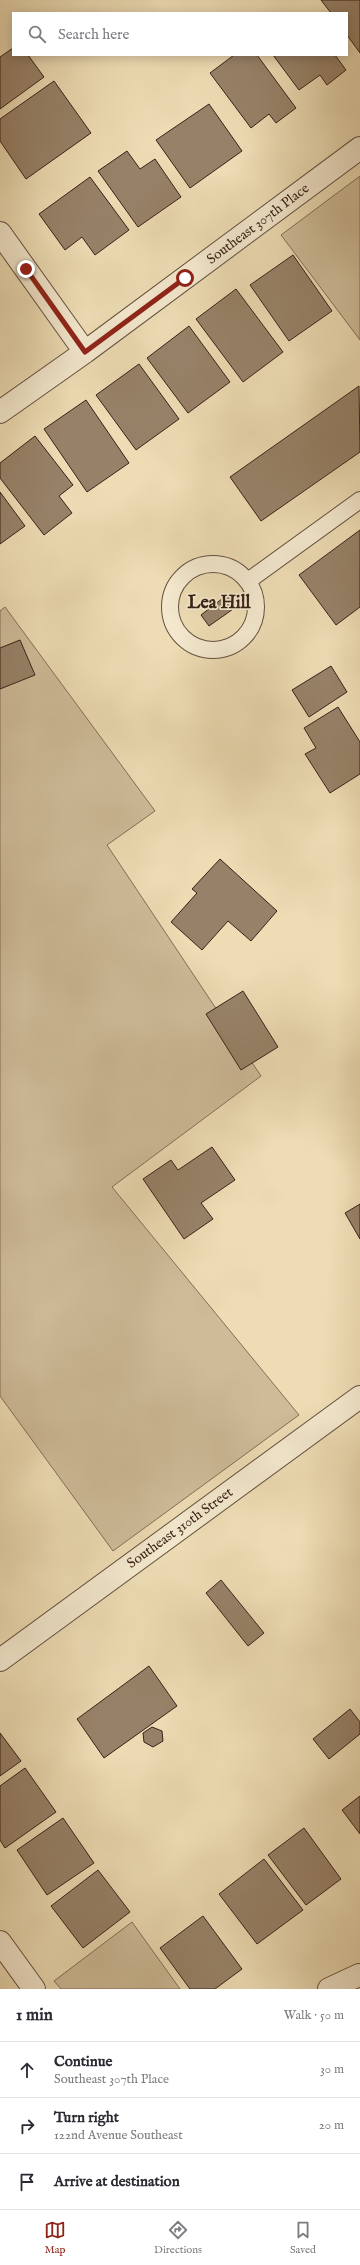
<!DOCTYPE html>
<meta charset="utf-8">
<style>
body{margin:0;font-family:"IM FELL English",serif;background:#f2f2f3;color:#2b2b33}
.stop{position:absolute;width:12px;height:12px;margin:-9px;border:3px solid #8f2418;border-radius:50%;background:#fff}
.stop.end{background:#8f2418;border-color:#fff;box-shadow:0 1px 4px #0008}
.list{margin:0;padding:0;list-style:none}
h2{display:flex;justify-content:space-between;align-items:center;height:52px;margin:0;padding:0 16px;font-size:17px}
h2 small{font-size:13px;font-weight:400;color:#7c7c81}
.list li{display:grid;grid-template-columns:26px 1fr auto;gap:12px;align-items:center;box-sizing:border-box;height:56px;padding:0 16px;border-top:1px solid #e1e1e2}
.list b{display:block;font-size:15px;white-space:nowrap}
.list p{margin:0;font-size:13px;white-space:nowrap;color:#7c7c81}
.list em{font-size:13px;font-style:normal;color:#7c7c81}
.icon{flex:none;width:22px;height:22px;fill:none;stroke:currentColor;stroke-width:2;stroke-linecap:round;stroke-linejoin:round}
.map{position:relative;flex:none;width:360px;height:1989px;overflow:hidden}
.search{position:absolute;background:#fff;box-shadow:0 2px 10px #0003;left:12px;right:12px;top:12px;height:44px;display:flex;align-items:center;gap:10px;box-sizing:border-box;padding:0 14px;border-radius:0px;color:#7c7c81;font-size:15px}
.sheet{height:220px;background:#fff}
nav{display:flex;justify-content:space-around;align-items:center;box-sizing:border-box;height:56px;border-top:1px solid #e1e1e2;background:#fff;font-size:11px;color:#7c7c81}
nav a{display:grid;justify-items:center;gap:2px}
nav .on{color:#8f2418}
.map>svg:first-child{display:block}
</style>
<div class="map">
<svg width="360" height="1989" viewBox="0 0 360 1989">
<rect width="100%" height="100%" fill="#eddcb4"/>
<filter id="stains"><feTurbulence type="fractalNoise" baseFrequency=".005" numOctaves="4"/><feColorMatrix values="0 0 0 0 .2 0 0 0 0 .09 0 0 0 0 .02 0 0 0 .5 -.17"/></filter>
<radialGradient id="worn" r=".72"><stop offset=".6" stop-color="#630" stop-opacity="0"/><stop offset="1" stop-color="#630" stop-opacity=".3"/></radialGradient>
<path fill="#cebc99" stroke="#846e58" d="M360,176V340L281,235Z
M5,607L155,811L107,845L261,1076L112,1187L299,1415L113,1551L0,1396V611Z
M132,1922L180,1989H61L54,1981Z"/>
<path fill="#978269" stroke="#392118" d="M321,0H360V53L347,35V13H331Z
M13,48V55H28L44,77L0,109V57Z
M234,55H257L296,108L276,123L269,114L251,128L210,73Z
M273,55H335L346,70L327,85L320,75L299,90Z
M54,81L91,133L26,179L0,141V119Z
M209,104L242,151L190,188L156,140Z
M127,151L140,169L155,159L181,197L138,227L98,171Z
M90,177L129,230L95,255L82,237L65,250L39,214Z
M293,255L332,311L289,341L250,285Z
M236,289L283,352L243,382L196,319Z
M189,326L230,382L188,413L147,358Z
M139,364L179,419L136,450L96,395Z
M359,386L360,452L261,521L230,477Z
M86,400L129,463L87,492L44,429Z
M35,436L73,485L59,496L72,513L44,535L0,478V463Z
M0,492L25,526L0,544Z
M360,530V607L336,625L299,575Z
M227,595L236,607L209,626L201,615Z
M20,640L35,675L0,689V648Z
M331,666L347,692L309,717L292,690Z
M338,707L360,742V774L330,793L305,754L316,748L304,728Z
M220,859L277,911L251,941L228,921L202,950L171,922L197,893L192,889Z
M243,991L278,1047L241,1070L206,1014Z
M212,1147L235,1180L201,1203L213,1219L184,1239L143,1179L171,1160L178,1170Z
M360,1204V1239L345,1213Z
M221,1580L264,1633L248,1646L206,1593Z
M149,1666L177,1706L104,1758L77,1719Z
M350,1709L360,1722V1734L329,1759L313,1739Z
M152,1727L162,1731L163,1741L153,1747L144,1742L143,1733Z
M0,1733L21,1761L0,1776Z
M25,1768L56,1812L5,1848L0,1840V1786Z
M360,1796V1834L342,1810Z
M63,1818L94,1863L47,1895L17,1850Z
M304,1828L341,1879L306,1905L268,1855Z
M264,1859L303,1910L257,1944L219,1894Z
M98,1870L130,1912L83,1948L51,1906Z
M203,1916L242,1969L215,1989H190L160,1948Z"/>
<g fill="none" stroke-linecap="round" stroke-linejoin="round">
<defs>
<path id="lane" d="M170 607a43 43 0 1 1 86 0a43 43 0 1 1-86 0Z
M248,581L360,500"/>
<path id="street" d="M0,233L85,352
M0,412L85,352L360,148
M0,1660L360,1397
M0,1942L34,1989
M329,1989L359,1975"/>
</defs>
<use href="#lane" stroke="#66503f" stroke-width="18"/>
<use href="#street" stroke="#66503f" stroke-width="24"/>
<use href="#lane" stroke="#f3e8ce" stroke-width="16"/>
<use href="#street" stroke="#f3e8ce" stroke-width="22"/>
</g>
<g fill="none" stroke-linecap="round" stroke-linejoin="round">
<path stroke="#8f2418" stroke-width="5" d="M26,269L85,352L185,278"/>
</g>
<g text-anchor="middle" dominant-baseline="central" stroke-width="3.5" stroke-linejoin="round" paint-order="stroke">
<g font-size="14" fill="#392118" stroke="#f3e8ce">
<text transform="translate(258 224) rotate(-37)">Southeast 307th Place</text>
<text transform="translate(180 1528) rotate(-36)">Southeast 310th Street</text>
</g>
<g font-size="18" font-weight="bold" fill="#392118" stroke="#f3e8ce">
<text x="219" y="603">Lea Hill</text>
</g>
</g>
<rect width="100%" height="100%" filter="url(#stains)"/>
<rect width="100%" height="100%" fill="url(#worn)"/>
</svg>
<div class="stop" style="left:185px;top:278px"></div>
<div class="stop end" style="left:26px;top:269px"></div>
<div class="search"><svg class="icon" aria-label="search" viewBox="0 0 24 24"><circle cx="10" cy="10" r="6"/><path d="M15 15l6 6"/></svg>Search here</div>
</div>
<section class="sheet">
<h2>1 min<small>Walk · 50 m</small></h2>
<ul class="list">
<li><svg class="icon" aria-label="ahead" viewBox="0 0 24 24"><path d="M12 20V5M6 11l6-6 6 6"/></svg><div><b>Continue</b><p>Southeast 307th Place</p></div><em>30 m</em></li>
<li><svg class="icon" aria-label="right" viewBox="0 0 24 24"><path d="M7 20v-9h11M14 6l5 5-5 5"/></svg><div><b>Turn right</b><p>122nd Avenue Southeast</p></div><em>20 m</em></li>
<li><svg class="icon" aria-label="arrive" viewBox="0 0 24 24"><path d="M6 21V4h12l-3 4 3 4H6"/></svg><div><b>Arrive at destination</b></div></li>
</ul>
</section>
<nav>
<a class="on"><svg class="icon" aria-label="map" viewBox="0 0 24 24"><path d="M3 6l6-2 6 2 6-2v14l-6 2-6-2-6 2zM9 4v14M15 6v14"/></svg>Map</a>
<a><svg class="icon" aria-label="directions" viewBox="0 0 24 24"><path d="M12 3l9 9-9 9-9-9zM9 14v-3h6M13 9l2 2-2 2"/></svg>Directions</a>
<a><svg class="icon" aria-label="saved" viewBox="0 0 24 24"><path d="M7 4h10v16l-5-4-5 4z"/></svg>Saved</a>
</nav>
